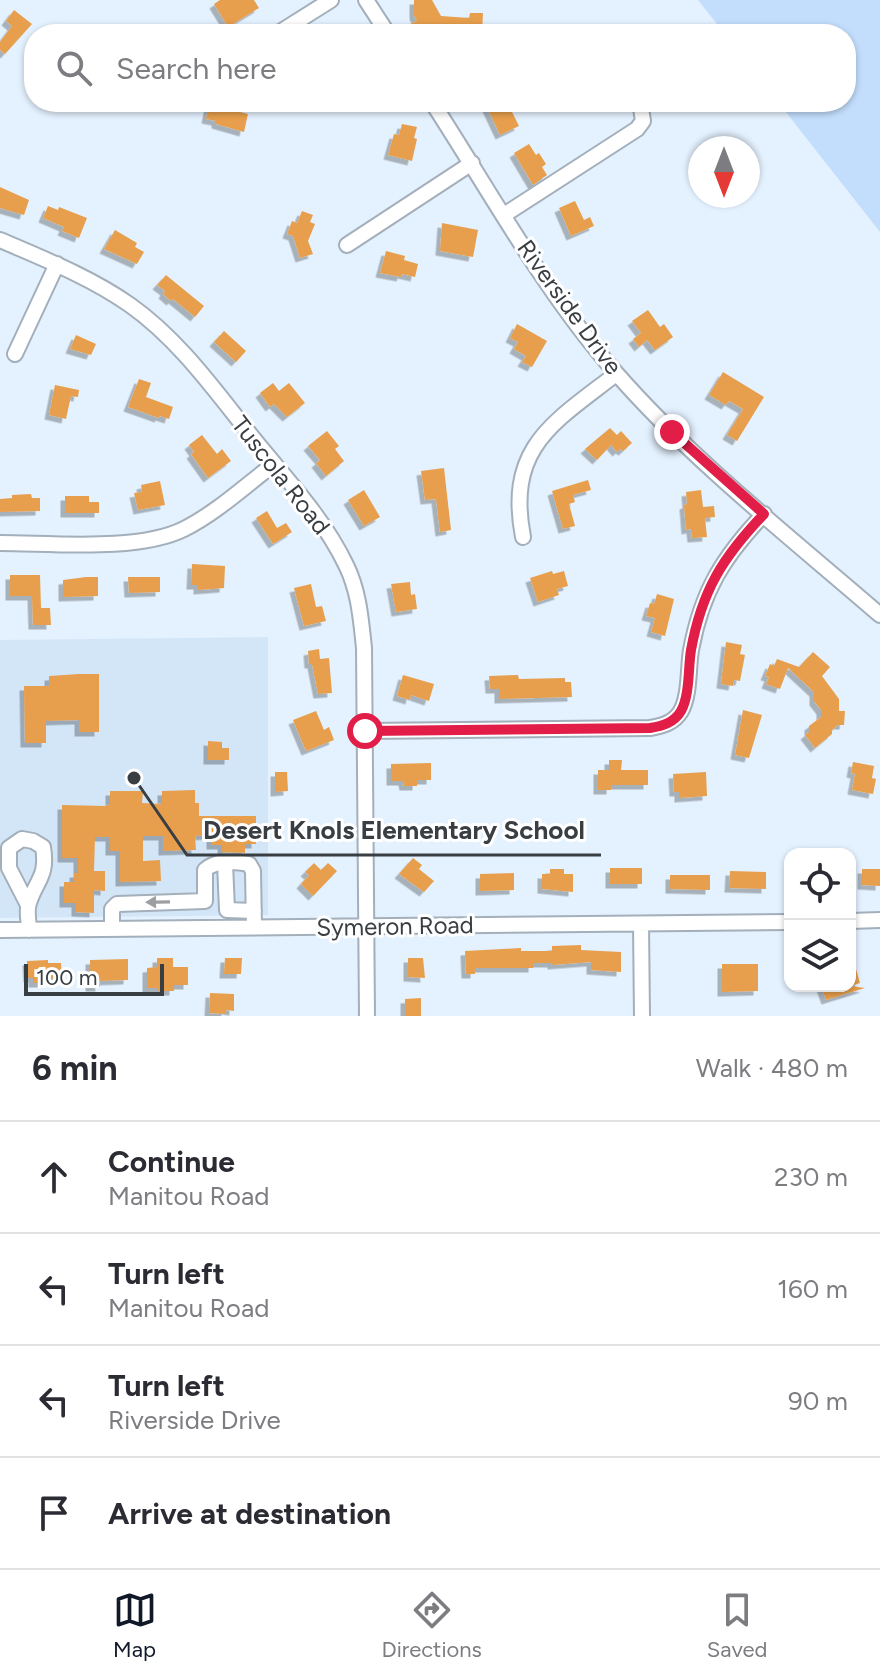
<!DOCTYPE html>
<meta charset="utf-8">
<style>
body{margin:0;font-family:Figtree,sans-serif;background:#f2f2f3;color:#2b2b33}
.controls{position:absolute;right:24px;bottom:24px;display:grid;overflow:hidden;border-radius:16px;box-shadow:0 2px 6px #0004}
.controls button{width:72px;height:72px;display:grid;place-items:center;padding:0;border:0;border-bottom:2px solid #e1e1e2;background:#fff;color:#2b2b33;font:40px sans-serif}
.compass{position:absolute;left:688px;top:136px;width:72px;height:72px;border-radius:50%;background:#fff;box-shadow:0 2px 6px #0004;rotate:180deg}
.scale{position:absolute;left:24px;bottom:20px;width:140px;box-sizing:border-box;padding-left:8px;border:4px solid #393e43;border-top:0;font-size:22px;line-height:28px;white-space:nowrap;color:#393e43;-webkit-text-stroke:6px #fff;paint-order:stroke}
.stop{position:absolute;width:24px;height:24px;margin:-18px;border:6px solid #e11d48;border-radius:50%;background:#fff}
.stop.end{background:#e11d48;border-color:#fff;box-shadow:0 2px 8px #0008}
.list{margin:0;padding:0;list-style:none}
h2{display:flex;justify-content:space-between;align-items:center;height:104px;margin:0;padding:0 32px;font-size:34px}
h2 small{font-size:26px;font-weight:400;color:#7c7c81}
.list li{display:grid;grid-template-columns:52px 1fr auto;gap:24px;align-items:center;box-sizing:border-box;height:112px;padding:0 32px;border-top:2px solid #e1e1e2}
.list b{display:block;font-size:30px;white-space:nowrap}
.list p{margin:0;font-size:26px;white-space:nowrap;color:#7c7c81}
.list em{font-size:26px;font-style:normal;color:#7c7c81}
.icon{flex:none;width:44px;height:44px;fill:none;stroke:currentColor;stroke-width:2;stroke-linecap:round;stroke-linejoin:round}
.map{position:relative;flex:none;width:880px;height:1016px;overflow:hidden}
.search{position:absolute;background:#fff;box-shadow:0 2px 6px #0004;left:24px;right:24px;top:24px;height:88px;display:flex;align-items:center;gap:20px;box-sizing:border-box;padding:0 28px;border-radius:32px;color:#7c7c81;font-size:30px}
.sheet{height:552px;background:#fff}
nav{display:flex;justify-content:space-around;align-items:center;box-sizing:border-box;height:112px;border-top:2px solid #e1e1e2;background:#fff;font-size:22px;color:#7c7c81}
nav a{display:grid;justify-items:center;gap:4px}
nav .on{color:#111827}
.map>svg:first-child{display:block}
</style>
<div class="map">
<svg width="880" height="1016" viewBox="0 0 880 1016">
<defs>
<filter id="shadow"><feDropShadow dx="-4.5" dy="4.5" stdDeviation="0" flood-color="#0004"/></filter>
</defs>
<rect width="100%" height="100%" fill="#e4f1fe"/>
<path fill="#d3e6f8" d="M268,637V915L0,918V640Z"/>
<path fill="#c2defc" d="M698,0H880V232L778,102H846V34H725Z"/>
<path fill="#e79f4d" filter="url(#shadow)" d="M220,0H254L259,8L228,27L214,4Z
M414,0H432L441,16L469,18L470,13H483L482,33L425,31L413,34L410,24L417,21L414,15Z
M14,10L32,24L5,54L0,50V42L12,26L6,21Z
M492,102H507L519,126L500,135L486,105Z
M209,104L248,114L244,132L216,124V121L206,119Z
M402,124L417,127L414,138L417,139L412,161L388,155L394,134L399,135Z
M529,144L536,155L539,153L546,164L542,167L547,175L533,185L514,153Z
M0,187L29,200L24,215L0,208Z
M575,201L584,220L590,217L594,226L571,236L559,208Z
M48,206L58,210L59,207L87,218L79,238L62,231L64,227L43,218Z
M302,211L313,215L310,222L315,224L308,241L313,254L300,258L293,236L287,234L292,221L297,223Z
M442,223L478,230L473,257L440,251Z
M115,230L137,243L135,247L144,252L137,264L104,249Z
M386,251L405,256L404,260L418,264L415,277L402,274L401,277L380,273Z
M166,275L204,306L195,317L173,299L171,301L163,294L165,291L157,285Z
M648,310L660,327L664,324L673,337L655,350L647,340L639,347L633,339L641,333L632,321Z
M517,324L547,341L532,367L522,362L526,356L514,349L518,342L510,338Z
M224,331L246,351L236,362L214,342Z
M76,335L96,344L91,355L70,349Z
M723,372L764,397L737,441L727,435L743,409L729,401L726,405L709,395Z
M139,379L151,383L146,397L173,407L169,419L160,416L159,418L128,407Z
M273,383L279,391L289,383L305,403L287,417L274,404L270,407L260,393Z
M55,385L79,390L78,397L71,396L66,419L49,415Z
M610,428L617,435L621,431L632,443L623,451L620,449L617,452L611,445L597,460L585,449Z
M327,431L339,446L335,449L344,461L326,476L316,463L320,460L308,446Z
M202,435L217,454L222,449L231,461L208,478L191,454L194,452L189,445Z
M444,468L451,530L440,532L436,499L425,500L421,471Z
M588,480L591,490L573,495L575,502L569,504L575,526L563,529L552,491Z
M160,481L165,505L138,510L134,493L142,492L141,485Z
M364,490L380,517L364,526L348,500Z
M701,490L703,507L714,506L715,517L705,518L707,537L692,538L691,529L686,530L684,505L687,504L686,492Z
M31,494L32,498H40V511L0,512V499L12,498V495Z
M65,496H89V502H99V513H65Z
M267,511L277,528L286,523L292,532L273,544L256,518Z
M192,564L225,566L224,588L198,590V585H191Z
M552,571L553,574L564,571L568,586L557,589L559,595L538,602L530,578Z
M10,575H40L41,608H50L51,625H33L32,596H10Z
M86,577H98V596L63,597V580Z
M128,577H160V592L129,593Z
M410,582L411,595L415,594L417,609L396,612L391,584Z
M311,584L316,607L322,606L326,621L304,626L294,588Z
M657,594L674,599L665,636L651,632L655,618L646,616L650,603L654,604Z
M726,642L742,645L740,654L745,655L740,681L734,680L733,686L721,684Z
M319,649L320,659L329,658L332,693L318,694L312,664H309L308,651Z
M813,652L830,667L822,676L839,699V711H845L844,725H838L832,730V734L815,748L805,735L809,732V726L821,717V710L814,701V692L788,668L780,689L766,684L769,677L765,676L770,664L774,666L777,659L799,667Z
M79,674H99V732H79V720L46,721V743H25L24,686H49V676Z
M403,675L434,684L429,701L411,695L410,700L397,696Z
M518,675L519,679L565,678V682H571L572,697L499,699V689H490L489,676Z
M743,710L762,715L749,758L735,755Z
M316,711L324,730L329,727L334,740L306,751L293,720Z
M208,741L222,742V748H229V760H208Z
M609,760H622L621,770H648V785H611V790H598V770H609Z
M853,762L874,766L872,778L876,779L873,794L852,790L855,774L851,773Z
M431,763V780H417V786H404L403,781H391V764Z
M275,772H287L288,791L275,792Z
M706,772L707,796L679,798V792H674L673,774Z
M195,790V803H199V816H256V844H245V853L222,852V845H211V835L195,836L196,850L163,851V836H143V861L160,860L161,881L120,882V851H110V837H95L94,871H105V891L94,890V913L76,912V903H64V882H74V873H78V858H62V805L106,806L110,804V791H143L142,803L162,804V791Z
M413,858L422,865L419,869L434,881L424,892L399,874Z
M314,863L321,870L328,863L337,871L313,896L301,884L309,875L305,872Z
M610,868H642V884H610Z
M550,869H564V874H573V892L542,889V874H550Z
M862,869H880V886L862,885Z
M730,871L766,872V889L729,888Z
M514,873V890L480,891V874Z
M670,875H710V890L670,889Z
M581,945V950L621,952V972L591,970V962L552,965V963H533V968H475V974H466L465,951L521,948V951H552V946Z
M157,958H173V967H188V985H174V991H158V988H147V968L157,967Z
M225,958H242L241,974H224Z
M408,958H423L425,978L408,977Z
M128,959V980L99,981L100,987H90V960Z
M48,960V963H61L62,978H46V983H33V978H28L27,961Z
M722,964H758V991L722,992Z
M856,969L860,983L851,986L865,988L826,1000L821,986H850V971Z
M210,993L234,994V1011L226,1010V1014L209,1013Z
M421,998V1016H405V999Z"/>
<g fill="none" stroke-linecap="round" stroke-linejoin="round">
<defs>
<path id="minor" d="M366,0L388,34
M277,34L331,0
M432,102C491,193 544,291 616,373C694,462 790,537 880,615
M504,215L637,129L643,121L640,102
M0,240C44,259 90,277 130,305C181,341 218,395 257,443C289,482 324,519 346,565C359,591 361,620 364,648L367,1016
M347,245L472,163
M15,354L57,264
M523,537C506,447 553,423 616,374
M0,543C51,543 138,552 184,529C216,513 245,486 274,464
M365,731L650,728C662,726 674,723 681,711C690,695 688,668 691,650C702,591 723,557 764,514
M225,863L227,910L254,911
M28,905L9,868V848L22,839L33,841L43,847C48,877 36,880 29,903C26,911 29,922 29,930
M850,921L880,920
M641,924L642,1016
M112,929V909L117,904L205,901V870C215,860 235,861 249,864L253,871L254,927
M0,930L790,922"/>
</defs>
<use href="#minor" stroke="#a3afbb" stroke-width="18"/>
<use href="#minor" stroke="#fff" stroke-width="14"/>
</g>
<defs><path id="oneway-solid" d="M-6-.8H1V-3.2L6.5 0L1 3.2V.8H-6Z" transform="scale(2)"/></defs>
<use fill="#9c9ea1" href="#oneway-solid" transform="translate(158 902) rotate(179)"/>
<g fill="none" stroke-linecap="round" stroke-linejoin="round">
<path stroke="#e11d48" stroke-width="10" d="M365,731L650,728C662,726 674,723 681,711C690,695 688,668 691,650C702,590 723,557 764,514L672,432"/>
</g>
<g text-anchor="middle" dominant-baseline="central" stroke-width="6" stroke-linejoin="round" paint-order="stroke">
<g font-size="24" fill="#393e43" stroke="#fff">
<text transform="translate(570 307) rotate(54)">Riverside Drive</text>
<text transform="translate(281 475) rotate(52)">Tuscola Road</text>
<text transform="translate(395 926) rotate(-1)">Symeron Road</text>
</g>
</g>
<path fill="none" stroke="#393e43" stroke-width="3" d="M134 778L187 855H601"/>
<circle fill="#393e43" stroke="#fff" stroke-width="3" cx="134" cy="778" r="8"/>
<g font-size="26" text-anchor="middle" font-weight="bold" fill="#393e43" stroke="#fff" stroke-width="6" stroke-linejoin="round" paint-order="stroke">
<text x="394" y="839">Desert Knols Elementary School</text>
</g>
</svg>
<div class="controls">
<button><svg class="icon" aria-label="locate" viewBox="0 0 24 24"><circle cx="12" cy="12" r="6"/><path d="M12 2v4M12 18v4M2 12h4M18 12h4"/></svg></button>
<button><svg class="icon" aria-label="layers" viewBox="0 0 24 24"><path d="M12 4l9 5-9 5-9-5zM3 14l9 5 9-5"/></svg></button>
</div>
<svg class="compass" viewBox="-18 -18 36 36"><path d="M0-13l5 13h-10z" fill="#e53935"/><path d="M0 13l5-13h-10z" fill="#7c7c81"/></svg>
<div class="scale">100 m</div>
<div class="stop" style="left:365px;top:731px"></div>
<div class="stop end" style="left:672px;top:432px"></div>
<div class="search"><svg class="icon" aria-label="search" viewBox="0 0 24 24"><circle cx="10" cy="10" r="6"/><path d="M15 15l6 6"/></svg>Search here</div>
</div>
<section class="sheet">
<h2>6 min<small>Walk · 480 m</small></h2>
<ul class="list">
<li><svg class="icon" aria-label="ahead" viewBox="0 0 24 24"><path d="M12 20V5M6 11l6-6 6 6"/></svg><div><b>Continue</b><p>Manitou Road</p></div><em>230 m</em></li>
<li><svg class="icon" aria-label="left" viewBox="0 0 24 24"><path d="M17 20v-9H6M10 6l-5 5 5 5"/></svg><div><b>Turn left</b><p>Manitou Road</p></div><em>160 m</em></li>
<li><svg class="icon" aria-label="left" viewBox="0 0 24 24"><path d="M17 20v-9H6M10 6l-5 5 5 5"/></svg><div><b>Turn left</b><p>Riverside Drive</p></div><em>90 m</em></li>
<li><svg class="icon" aria-label="arrive" viewBox="0 0 24 24"><path d="M6 21V4h12l-3 4 3 4H6"/></svg><div><b>Arrive at destination</b></div></li>
</ul>
</section>
<nav>
<a class="on"><svg class="icon" aria-label="map" viewBox="0 0 24 24"><path d="M3 6l6-2 6 2 6-2v14l-6 2-6-2-6 2zM9 4v14M15 6v14"/></svg>Map</a>
<a><svg class="icon" aria-label="directions" viewBox="0 0 24 24"><path d="M12 3l9 9-9 9-9-9zM9 14v-3h6M13 9l2 2-2 2"/></svg>Directions</a>
<a><svg class="icon" aria-label="saved" viewBox="0 0 24 24"><path d="M7 4h10v16l-5-4-5 4z"/></svg>Saved</a>
</nav>
